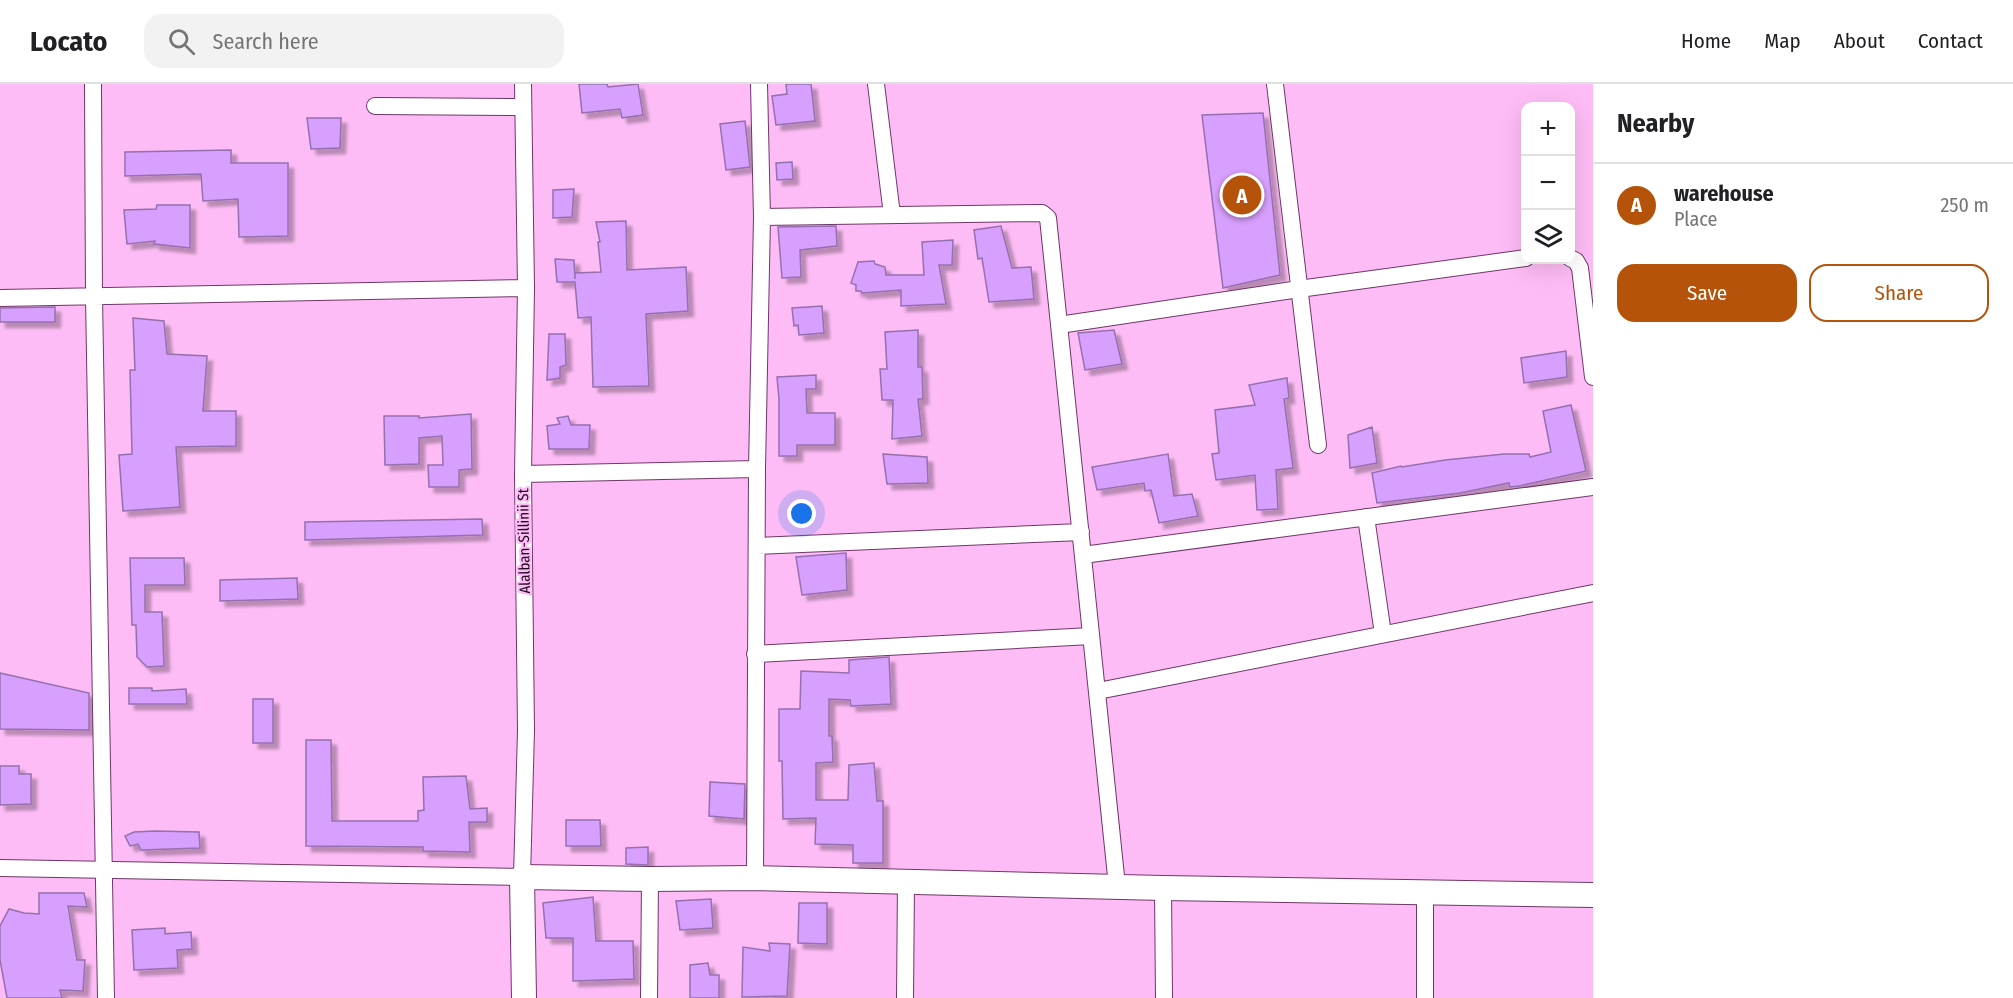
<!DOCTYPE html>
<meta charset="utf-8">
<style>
body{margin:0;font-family:"Fira Sans Condensed",sans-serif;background:#f2f2f2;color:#202124}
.controls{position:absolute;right:18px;top:18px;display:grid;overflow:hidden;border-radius:12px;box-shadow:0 6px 24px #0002}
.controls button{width:54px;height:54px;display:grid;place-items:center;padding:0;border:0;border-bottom:2px solid #e0e0e0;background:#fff;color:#202124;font:30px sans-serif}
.you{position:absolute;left:802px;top:430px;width:21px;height:21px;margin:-15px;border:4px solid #fff;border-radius:50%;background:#1a73e8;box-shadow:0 0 0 9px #1a73e833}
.badge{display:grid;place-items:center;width:39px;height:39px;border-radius:50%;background:#b45309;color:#fff;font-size:20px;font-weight:700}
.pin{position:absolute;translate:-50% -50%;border:3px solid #fff;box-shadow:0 2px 6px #0006}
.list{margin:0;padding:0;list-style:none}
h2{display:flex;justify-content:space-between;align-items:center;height:78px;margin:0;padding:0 24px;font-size:26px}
h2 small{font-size:20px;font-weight:400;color:#757577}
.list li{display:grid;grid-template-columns:39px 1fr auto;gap:18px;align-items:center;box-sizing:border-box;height:84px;padding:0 24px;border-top:2px solid #e0e0e0}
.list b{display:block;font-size:22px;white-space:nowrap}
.list p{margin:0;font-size:20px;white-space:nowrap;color:#757577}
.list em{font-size:20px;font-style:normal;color:#757577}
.actions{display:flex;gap:12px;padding:18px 24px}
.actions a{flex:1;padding:14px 0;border:2px solid #b45309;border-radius:18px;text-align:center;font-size:21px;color:#b45309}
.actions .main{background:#b45309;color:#fff}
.icon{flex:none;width:33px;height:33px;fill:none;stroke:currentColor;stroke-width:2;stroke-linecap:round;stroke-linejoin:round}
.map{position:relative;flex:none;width:1593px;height:914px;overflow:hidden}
header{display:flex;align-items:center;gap:36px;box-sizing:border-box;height:84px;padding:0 30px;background:#fff;border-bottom:2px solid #e0e0e0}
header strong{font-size:28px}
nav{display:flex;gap:33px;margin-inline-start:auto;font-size:21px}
.search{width:420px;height:54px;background:#f2f2f2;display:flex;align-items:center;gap:15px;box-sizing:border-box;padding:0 21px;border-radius:18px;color:#757577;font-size:22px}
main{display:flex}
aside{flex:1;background:#fff}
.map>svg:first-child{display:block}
</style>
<header>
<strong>Locato</strong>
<div class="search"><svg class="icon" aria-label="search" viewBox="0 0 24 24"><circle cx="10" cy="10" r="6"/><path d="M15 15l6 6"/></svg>Search here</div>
<nav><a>Home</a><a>Map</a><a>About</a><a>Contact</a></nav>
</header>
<main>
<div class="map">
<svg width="1593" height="914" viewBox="0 0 1593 914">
<defs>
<filter id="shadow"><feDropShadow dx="5.5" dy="5.5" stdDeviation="1.5" flood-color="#0004"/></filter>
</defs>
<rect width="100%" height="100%" fill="#fdbcf5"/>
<path fill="#d8a0fe" stroke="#956faf" stroke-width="1.5" filter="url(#shadow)" d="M579,0H607L608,3L638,0L643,31L622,34L620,25L582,29Z
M786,0H811L815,37L776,41L772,12L787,10Z
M1263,29L1280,191L1223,204L1202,31Z
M307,34H341L340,64L311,65Z
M745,37L750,83L726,86L720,40Z
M231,66V79H288V152L239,153L238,115L203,117L201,90L125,92V68Z
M792,78L793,95L777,96L776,79Z
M574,105L572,133L553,134V106Z
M157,121H190V164L154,160L155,157L127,160L124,126L156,125Z
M626,137L627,186L686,183L688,227L646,230L649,302L593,303L591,233L578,234L575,198H557L555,175L574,176L575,195V189L601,188L598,158H600L596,138Z
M836,142L837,162L800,166L801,193L782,194L778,143Z
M1001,142L1012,184L1031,183L1034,215L989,218L982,174L978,175L974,146Z
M953,156L952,181H939L946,220L901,222V206L862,209L861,207H856V201L851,199L858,178L874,177L875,180L885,183L886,191H924L922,158Z
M822,222L824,249L799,251L798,241L794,242L792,224Z
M55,223V238H0V224Z
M133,234L164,237L167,270L207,272L203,327H236V362L176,363L180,423L123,427L119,371L132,370L130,286H135Z
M918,246V283H922L923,315H918L922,352L892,355L893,316H882L880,285H887L885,248Z
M1114,246L1122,280L1085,286L1078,249Z
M549,250H565L566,281L560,283V294L547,296Z
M1566,267L1567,293L1524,299L1521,274Z
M816,291V305H806L807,329H835V361H797V372H779V315L777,293Z
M1287,294L1289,314L1284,315L1293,384L1276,386L1278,425L1257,426L1255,391L1216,396L1212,370L1219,369L1215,326L1255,321L1249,301Z
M1571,321L1586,387L1519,402L1510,403L1509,399L1460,409L1377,419L1372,389L1401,382L1402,383L1445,376L1504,370H1529L1530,373L1551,368L1543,327Z
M471,330L472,385L459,386V403H429L428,381H443L442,352L419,354V380L385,381L384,332H419V334Z
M568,332L571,341H590L589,365H549L547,342L560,340L557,334Z
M1372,343L1377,379L1350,384L1348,351Z
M883,370L927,373L928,399L887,400Z
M1168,370L1174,412L1192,410L1198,432L1159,439L1151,406L1145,407L1144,399L1097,406L1092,383Z
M482,435L483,451L305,456V438Z
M846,469L847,506L802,511L796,473Z
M130,474H184L185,501H145V528H162L164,582L147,583L137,573L136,541H132Z
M297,494L298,515L220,517V496Z
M889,573L891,620L851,622L850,616L829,615V652H832L833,678L816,679V716H848L849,681L874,679L877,717H883V779H853V761L815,760L816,734L783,735L782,677H779V625H800L801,587L849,589V576Z
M0,589L89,609V646L0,645Z
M129,604H152V607L186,605L187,620H129Z
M253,615H273V659H253Z
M306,656H331L332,737H418V727L424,726L423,693L466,692L470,725L487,724V738H469L470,768L423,767V763L306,762Z
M0,682H19V690H31V720L0,721Z
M710,698L745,700L744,735L709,732Z
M566,736H600L601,762H566Z
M155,747L199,748L200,764L141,766L138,760L130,762L125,752L134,748Z
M648,763V781L626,780V764Z
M39,809H84L87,823L68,822L77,876H85L83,907L60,906L62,914H7L0,876V842L9,825L24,829L39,830Z
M593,813L596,857H633L634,895L573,897V854H546L543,819Z
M711,815L713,844L680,846L676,817Z
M799,819H827V860L798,859Z
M165,844V850L191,848L192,865L177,866L178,884L134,886L132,846Z
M769,859L790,860L787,912L742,913L743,863L770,867Z
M708,879L710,891H719V914H690V881Z"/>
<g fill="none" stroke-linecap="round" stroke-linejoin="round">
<defs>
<path id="street" d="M93,0L94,213L106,914
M876,0L892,131
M1275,0L1318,361
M375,22L523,23
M762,133L1042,129L1048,134L1117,802
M1570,174L1576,177L1580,184L1593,293
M0,214L526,204
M1059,241L1299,205L1526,174
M523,390L757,385
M1366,433L1383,550
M757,462L1081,448
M1083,471L1593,403
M755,570L1091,552
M1098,607L1593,509
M0,784L522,793L526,646L523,390L526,204L523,0
M755,794L757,385L762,133L759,0
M1163,804L1164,914
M1425,808V914
M649,914L650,795
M905,914L906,798"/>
<path id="secondary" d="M524,914L522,793L650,795L755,794L1163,804L1593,811"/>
</defs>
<use href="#street" stroke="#6e3769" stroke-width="18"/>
<use href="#secondary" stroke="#6e3769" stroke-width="26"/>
<use href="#street" stroke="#fff" stroke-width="16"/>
<use href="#secondary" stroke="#fff" stroke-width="24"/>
</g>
<g text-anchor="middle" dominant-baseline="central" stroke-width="4.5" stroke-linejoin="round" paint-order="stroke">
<g font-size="15" fill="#1e081c" stroke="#fdbcf5">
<text transform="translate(524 457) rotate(-91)">Alalban-Sillinii St</text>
</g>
</g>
</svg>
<div class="controls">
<button>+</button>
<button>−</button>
<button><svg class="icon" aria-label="layers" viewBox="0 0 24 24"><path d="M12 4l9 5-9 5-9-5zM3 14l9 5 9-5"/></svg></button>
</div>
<div class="you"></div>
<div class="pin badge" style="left:1242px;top:111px">A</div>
</div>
<aside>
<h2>Nearby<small></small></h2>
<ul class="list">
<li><span class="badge">A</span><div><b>warehouse</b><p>Place</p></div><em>250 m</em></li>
</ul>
<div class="actions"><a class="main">Save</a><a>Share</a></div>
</aside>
</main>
